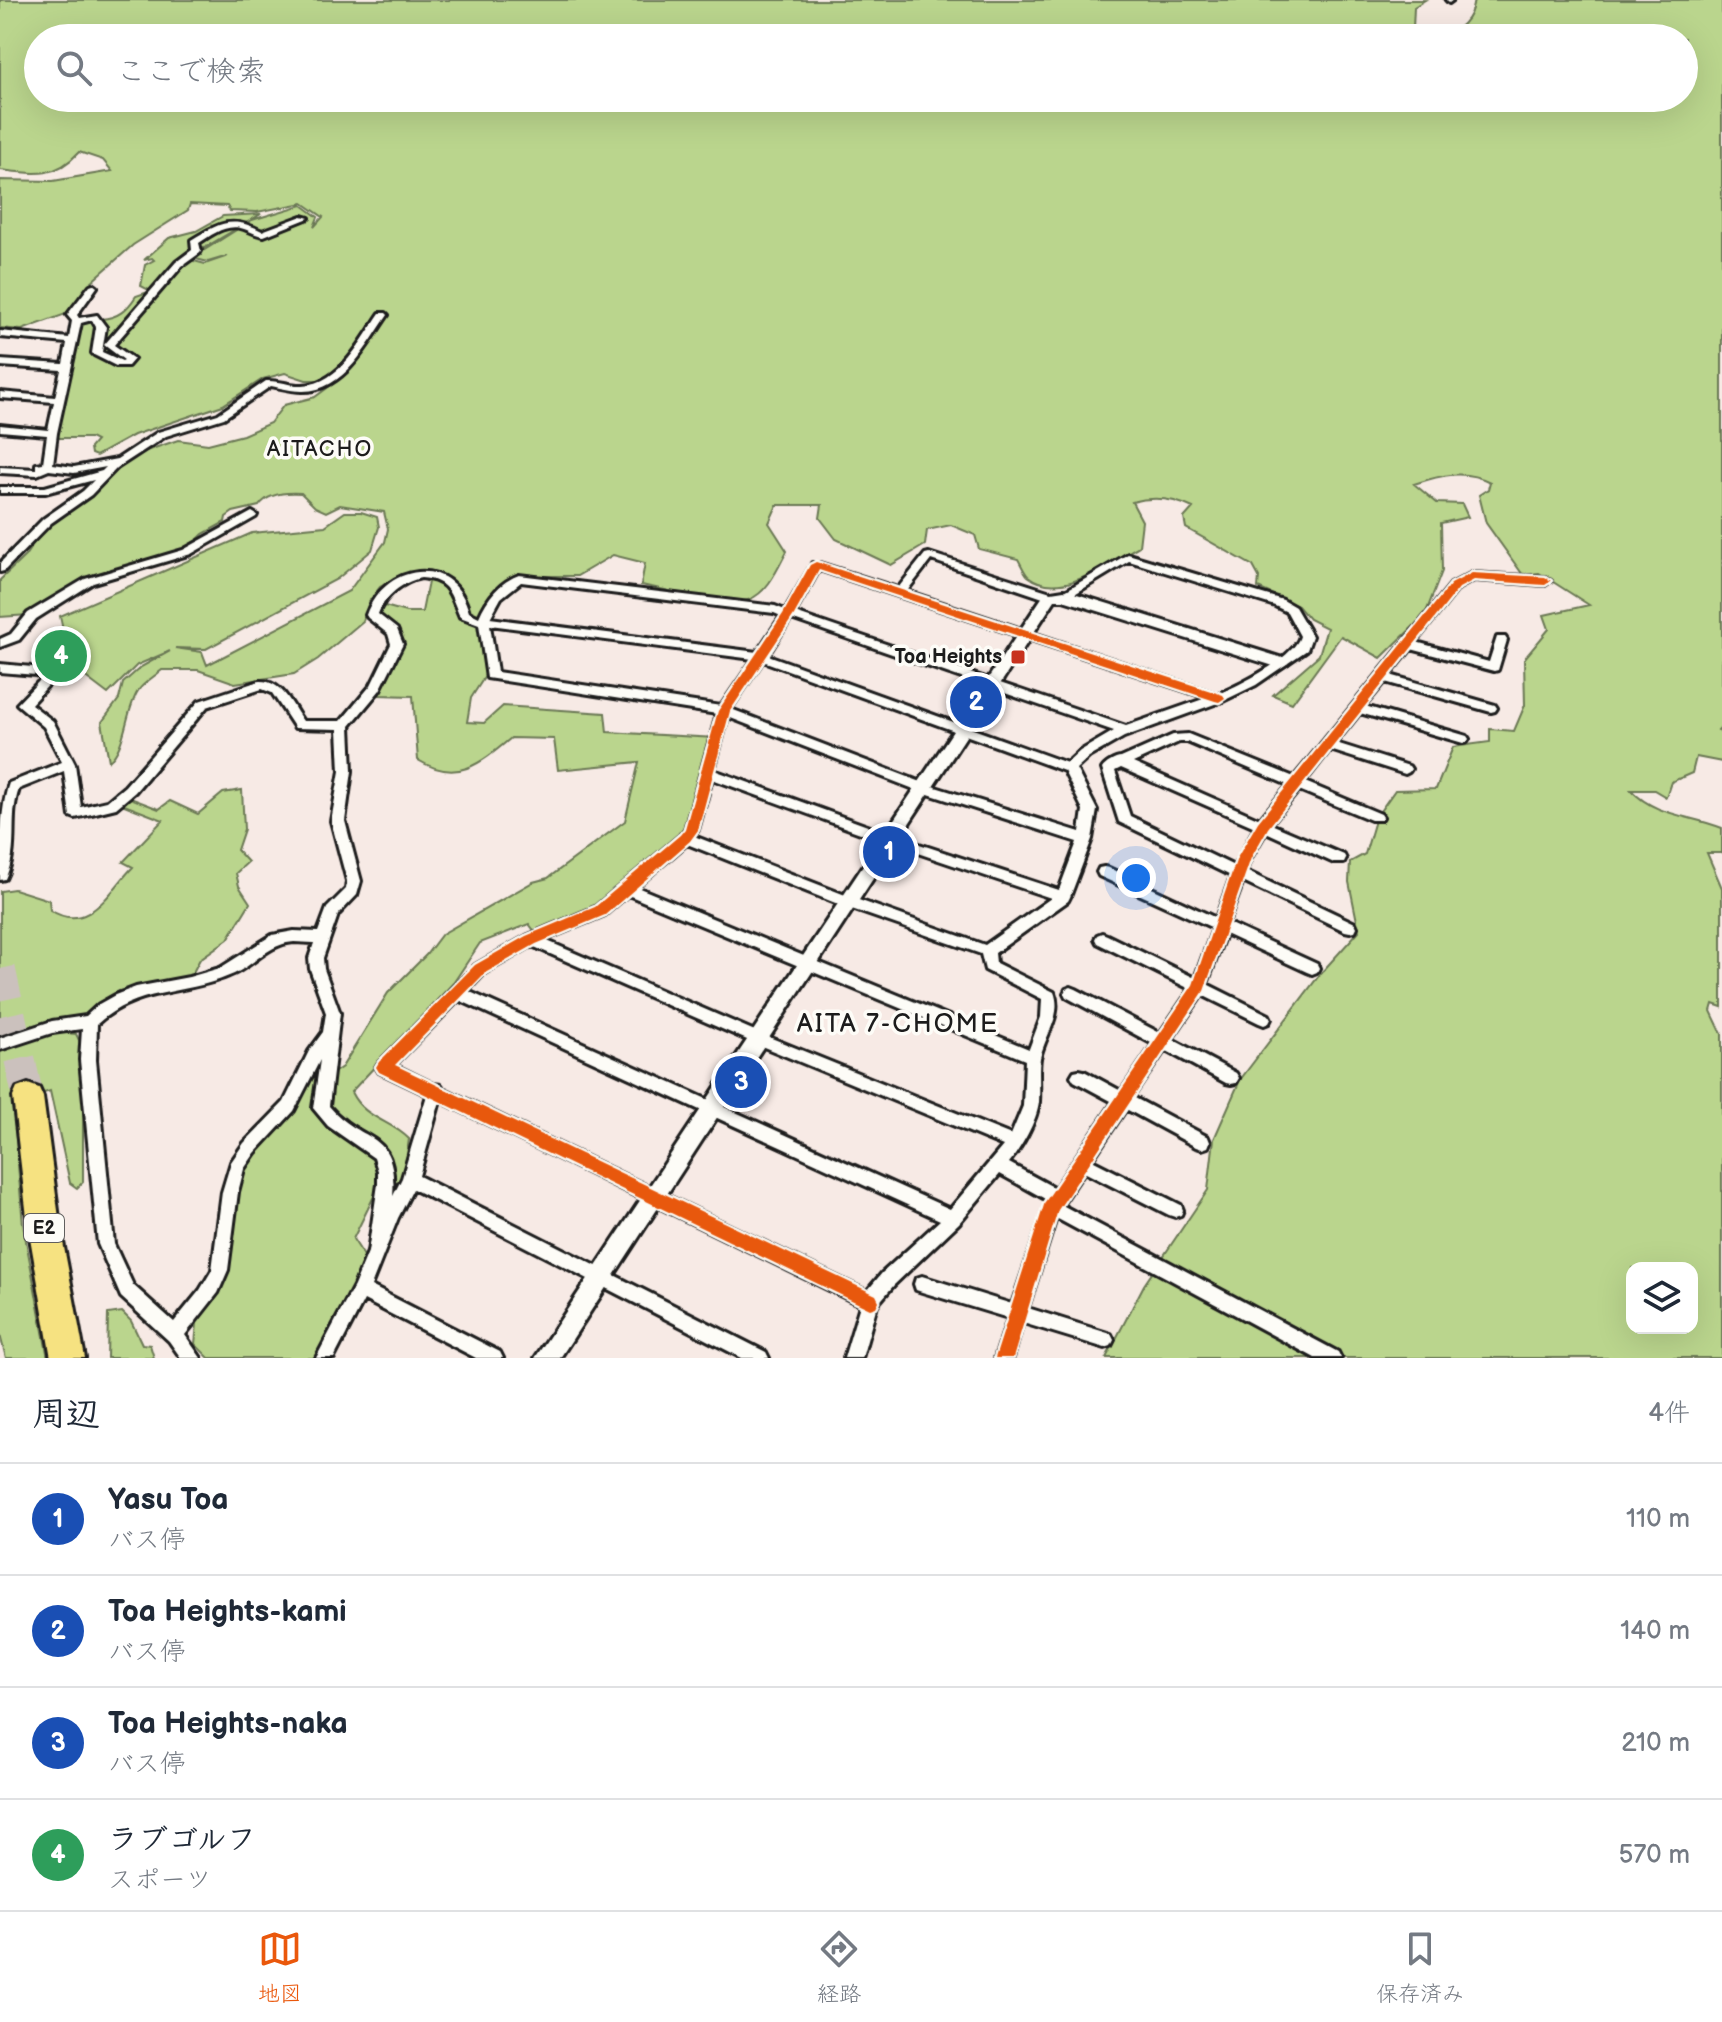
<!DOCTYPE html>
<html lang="ja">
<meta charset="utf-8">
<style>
body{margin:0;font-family:"Balsamiq Sans","Klee One",sans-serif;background:#f6f6f7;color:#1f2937}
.controls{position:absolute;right:24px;bottom:24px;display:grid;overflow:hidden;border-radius:16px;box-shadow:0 8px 32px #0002}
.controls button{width:72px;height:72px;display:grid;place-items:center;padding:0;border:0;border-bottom:2px solid #e0e1e3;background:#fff;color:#1f2937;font:40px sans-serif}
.you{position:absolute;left:1136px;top:878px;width:28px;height:28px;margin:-20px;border:6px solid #fff;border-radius:50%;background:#1a73e8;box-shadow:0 0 0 12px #1a73e833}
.badge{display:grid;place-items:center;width:52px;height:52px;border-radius:50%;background:#ea580c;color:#fff;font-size:26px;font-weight:700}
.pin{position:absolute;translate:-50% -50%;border:4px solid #fff;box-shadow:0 2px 8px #0006}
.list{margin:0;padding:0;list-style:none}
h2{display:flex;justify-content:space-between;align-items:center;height:104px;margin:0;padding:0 32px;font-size:34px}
h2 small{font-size:26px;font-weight:400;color:#747a83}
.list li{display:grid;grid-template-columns:52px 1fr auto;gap:24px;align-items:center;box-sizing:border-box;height:112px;padding:0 32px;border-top:2px solid #e0e1e3}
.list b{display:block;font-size:30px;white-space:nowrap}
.list p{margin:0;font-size:26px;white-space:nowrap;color:#747a83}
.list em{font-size:26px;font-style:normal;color:#747a83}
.icon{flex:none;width:44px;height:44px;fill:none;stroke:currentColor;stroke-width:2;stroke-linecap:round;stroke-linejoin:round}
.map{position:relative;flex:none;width:1722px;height:1358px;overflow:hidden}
.search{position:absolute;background:#fff;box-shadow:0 8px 32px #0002;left:24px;right:24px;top:24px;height:88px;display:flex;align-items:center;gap:20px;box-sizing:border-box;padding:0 28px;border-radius:44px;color:#747a83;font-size:30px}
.sheet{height:552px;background:#fff}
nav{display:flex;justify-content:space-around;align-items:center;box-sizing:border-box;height:112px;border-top:2px solid #e0e1e3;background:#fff;font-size:22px;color:#747a83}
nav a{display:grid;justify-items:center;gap:4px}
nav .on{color:#ea580c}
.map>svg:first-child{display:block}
</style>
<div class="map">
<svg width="1722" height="1358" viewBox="0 0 1722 1358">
<rect width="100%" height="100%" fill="#f7eae5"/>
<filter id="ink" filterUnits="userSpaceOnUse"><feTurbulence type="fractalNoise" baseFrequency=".0125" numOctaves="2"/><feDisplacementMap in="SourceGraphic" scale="16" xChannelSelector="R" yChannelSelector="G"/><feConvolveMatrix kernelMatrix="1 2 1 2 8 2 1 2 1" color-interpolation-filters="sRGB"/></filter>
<g filter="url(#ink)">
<path fill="#bad58d" stroke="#6b7854" stroke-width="2" fill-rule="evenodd" d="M0,0H1425L1414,7L1413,29L1408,38H38V98H1684V38H1441C1460,29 1471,21 1474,0H1722V726L1718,730L1722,734V762L1696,757L1692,773L1671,782L1666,797L1654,790H1631C1655,816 1690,815 1722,828V853H1707L1722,888V1007L1713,1004L1711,1011L1722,1034V1358H1106L1144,1285L1208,1190L1214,1139L1240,1080L1321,973L1359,931L1349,882L1350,862L1365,854L1376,817L1395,790L1436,789L1453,747L1490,742V729L1514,731L1525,705L1524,659L1549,629L1544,615L1589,605L1539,573L1523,575L1486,523L1479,495L1488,489L1490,482C1464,469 1441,475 1414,484L1437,503L1462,504L1468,517L1441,523L1442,571L1425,615L1381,658L1341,636L1292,703L1273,695L1319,655L1327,628L1309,619L1298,606L1258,588L1259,577L1253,566L1186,528L1184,518L1193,508C1173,498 1153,496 1132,502L1142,521L1139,546C1110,562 1061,602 1028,576C1024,572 1021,564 1018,559L979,549L975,535L951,525L927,530L925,545L891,565L836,539L820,518L822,505H777L769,523L787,551C778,568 768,593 748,600C730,606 663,589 641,585L645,563L613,555L577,576H518L503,584L483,611L481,627L485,676L471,698L467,722L484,723L503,706L605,713L607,732L716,738L685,838L600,911L536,933L529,924L480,943L454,982L351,1092C364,1119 391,1120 409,1139L405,1168L388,1205L391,1169L326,1106L329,1076L342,1067L388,993L426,955L442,934L533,882L548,878L625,821L639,762L558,770L554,739L511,738C480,764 457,784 418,760L413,696L379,695L401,644L376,612L381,605L406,612H422L428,582L417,574L395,578L380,587L370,600L363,621L318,659L294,674L235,683L198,670H162C155,676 143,683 138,691C126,709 125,750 109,761L102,722L119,699L123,683L141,667L170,651L137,665L108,694L71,666L60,616L252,533L325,526L345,512H361L377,517L379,527L372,550L337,579L206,649L175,648L202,652L207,665L349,591L385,542L388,529L384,512L340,505L326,512L315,507L301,493C286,492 268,493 259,506L233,512L226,517L225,522L203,534L187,550L87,580L29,615L0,617V580L25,556L41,532L63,513L83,502L134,455L178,440L208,444L243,435L270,423L284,405L315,397L338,380H306L285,373L263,379L223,405L134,435L96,456L91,454L90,448L96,441L90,438H55L76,340L83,321L98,315L101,319C118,318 127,310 136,296L151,291L141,286L145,265L154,260L152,258L144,260L169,238L196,231L223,216L261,214L186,259L205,264L228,256L208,262L192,258L252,220L302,205L318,217L314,227L323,217L303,203L257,212L230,211L227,206L190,204L188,210L133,245L90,283L66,314L22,330L0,328V180L53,181L112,171L103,160L79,152C55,179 33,174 0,170ZM1632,1268H1692V1328H1632Z
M242,790L244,829L237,850L248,862L236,873L239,886L250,903L228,939L200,959L190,978L119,991L82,1017L0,1038V891L14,889L49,900L50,910C89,935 110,890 133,867L123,862L163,820L119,803L128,797L159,809L170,801L198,814L223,793Z
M55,1032L76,1034L83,1048V1182L77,1188L70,1183L50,1091L13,1103L23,1225L48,1358H6L0,1335V1049Z
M325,1048L315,1110L349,1141L375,1156L378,1165V1188L353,1239L364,1256L363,1266L316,1358H209L195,1344L198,1314L224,1278L243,1169L249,1155L286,1121Z
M122,1312L131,1321L142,1344L150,1345L154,1358H107L108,1314Z"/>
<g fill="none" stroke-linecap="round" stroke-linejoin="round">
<path stroke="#cbc1bd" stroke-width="31" stroke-dasharray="31 15" stroke-linecap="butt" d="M0,969L28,1097"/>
<defs>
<path id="minor" d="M1446,0H1453L1449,3Z
M302,216L309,218L264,236C256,235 252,232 244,229C227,223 213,234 199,243L201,251L200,253L182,266L114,345L134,359L128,366H116L94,355L92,353L96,327L92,320L81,323L57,433L53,464L74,467L117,459L158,432L218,414L266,381C278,380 291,386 303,385C340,384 362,339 380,313H386L388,315C367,345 344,392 302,391C292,391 281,388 271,386L224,418L166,436L117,468L91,495L51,523L4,571L0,572V563L43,519L83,491L94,480L45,493H0V487H45L102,471L106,467L74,473L49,470L37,475L0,473V467L36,469V464L43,463L47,435L0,431V425L48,430L54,402L0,398V392L55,397L61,370L0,366V360L63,364L67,343L0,337V331L69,338L72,321L67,315L90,285L93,284L97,287L77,315L79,318L97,315L106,327L102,352L122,361L124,360L104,345L176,262L192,250L191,240C218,224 231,215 262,231Z
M252,512L257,515L256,517L191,554L93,583L36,619L19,640L0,647V639L11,634L28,613L85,579L183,550Z
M929,553L1054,593L1056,596L1054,599H1046L931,560L907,591L1218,694C1240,685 1294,658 1300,636L1287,612L1275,606L1129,561L1068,598H1060L1058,595L1128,554L1283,600L1295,607L1312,636L1307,650L1256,685L1223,701L1124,737L1089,757L1076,769L1097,810L1092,839L1070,897L1068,901L995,953L996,963L1054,992C1063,1015 1045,1035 1040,1058C1038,1072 1040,1087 1039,1102C1037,1121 1021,1148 1009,1163L1055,1188L1113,1102L1074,1081L1071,1076L1074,1071L1079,1070L1084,1071L1121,1091L1153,1044L1066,997L1064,993L1066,989L1071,987L1076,989L1160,1033L1190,989L1097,943L1095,939L1097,935L1102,933L1107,935L1195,978L1213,928L1099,876L1097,872L1099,868L1104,867L1109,868L1216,918L1231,876L1119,822L1102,769C1105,764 1115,758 1121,758L1173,735L1188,734L1294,777L1451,584L1472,573L1545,577L1551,581L1545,585L1474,580L1459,588L1416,642L1489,662L1497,637H1505L1507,640L1498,670L1494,671L1411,649L1390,675L1495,705L1497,708L1495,711L1491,712L1385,682L1365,706L1467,736L1469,739L1467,742L1463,743L1360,713L1336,743L1409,766L1411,769L1409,772L1405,774L1330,750L1305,782L1381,814L1383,817L1381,820H1371L1299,790L1271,824L1344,855L1346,859L1344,863H1334L1266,832L1251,858L1246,871L1355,923L1357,927L1355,931L1350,932L1345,931L1243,882L1228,923L1317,964L1319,968L1317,972L1312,974L1307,972L1225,934L1207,984L1269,1015L1271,1019L1269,1023L1264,1025L1259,1023L1202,995L1172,1039L1236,1073L1239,1078L1236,1083L1231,1084L1226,1083L1165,1050L1133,1097L1208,1137L1210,1142L1208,1147L1202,1149L1196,1147L1126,1109L1092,1160L1181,1205L1183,1210L1181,1215L1175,1217L1169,1215L1084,1172L1062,1205L1338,1352L1341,1358H1315L1056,1218L1028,1308L1111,1334L1114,1340L1111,1346L1105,1348L1023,1323L1013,1358H995L1008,1318L922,1292L916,1290L914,1284L916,1278L922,1276L1012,1304L1047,1200L1000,1174L959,1223L894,1285L877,1305L862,1358H844L860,1305L440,1101L419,1176L766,1352L769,1358H742L413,1189L398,1218L371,1286L500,1352L503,1358H476L364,1300L334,1358H316L354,1286L368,1252L378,1184V1171L374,1158L328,1126L313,1108L320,1060L294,1111L255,1153L244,1169L238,1192L228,1270L218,1293L185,1335L201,1358H181L169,1341L121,1297L98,1244L80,1060L82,1029L52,1033L0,1050V1038L52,1021L86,1016L99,1004L115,995L136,987L189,977L220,968L272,935L294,931L318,932L327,908L346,889L347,881L331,821L340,771L338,729L295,728L272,693L262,689L207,707L135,792L116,808L75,818L70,816L64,771L19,789C8,819 20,848 5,879L0,880C0,851 0,809 9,783L62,762L44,727L17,704L41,679L36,675L0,672V664L43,668L54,679L31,704L53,721L75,764L81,807L107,801L125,786L199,701L259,681C282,680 291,704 303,721H341L371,685L391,644L388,634L368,618L366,615C384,564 453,552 469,612L479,617C487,598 500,582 519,575L775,606L785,610L812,563H820L898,588L925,554ZM819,570L1206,698L1126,726L795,613ZM421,578C449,580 450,594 460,617L479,624L487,678L717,714L685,829L680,835L595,907L526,936L475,965L379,1062L376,1067L379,1072L427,1095L402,1178L393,1196C398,1128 363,1146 329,1106L340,1013L324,969L323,958L338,915L357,895L361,881L345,821L352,771L350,726L380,690L403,644L397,629L378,614C385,596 402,582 421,578ZM521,582L774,613L781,616L757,652L490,618L501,598ZM791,619L1114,731L1080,751L1067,763L768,655ZM490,625L753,659L721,706L497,672ZM763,661L1064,771L1083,810L1080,832L929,785L731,709ZM728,717L919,791L1077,842L1059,890L895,836L714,770ZM1179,742H1187L1288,785L1260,819L1133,763ZM1121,768L1255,827L1234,866L1130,816L1115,771ZM712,779L885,842L1051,898L985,945L853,898L694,836L698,830ZM687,844L843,906L981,954L985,970L1042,999L1041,1017L1029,1049L637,887ZM628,895L1025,1060L1023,1106L1011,1135L764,1035L545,940L605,915ZM294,942L314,943L309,958L310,969L326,1013L323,1032L309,1051L284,1102L244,1143L231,1162L222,1192L212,1270L200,1290L174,1322L133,1285L114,1244L96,1060L97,1024C137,987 182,996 229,976C253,967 267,944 294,942ZM532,946L754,1043L1003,1146L950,1209L468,991L485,973ZM459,1000L940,1220L882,1273L867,1291L443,1088L441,1085L434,1084L395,1065Z"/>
<path id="tertiary" d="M1064,590L1286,659L1288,663L1280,668L1063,600H1055L560,1358H535L1045,593Z"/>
<path id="motorway" d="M28,1084L39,1088L43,1097L60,1226L85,1358H51L28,1226L13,1097L17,1088Z"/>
</defs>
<use href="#minor" stroke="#1c1c1c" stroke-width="6"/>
<use href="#tertiary" stroke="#1c1c1c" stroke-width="6"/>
<use href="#motorway" stroke="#1c1c1c" stroke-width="6"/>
<use href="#minor" fill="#fdfcf7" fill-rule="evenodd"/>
<use href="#tertiary" fill="#fdfcf7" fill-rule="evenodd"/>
<use href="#motorway" fill="#f6e281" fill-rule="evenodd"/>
<defs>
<path id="cycleway" d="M816,562L1223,695L1225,698L1219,702L1215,701L819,570L794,615L730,711L698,830L690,841L605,915L536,944L485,973L395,1065L876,1295L879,1301L876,1307L870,1309L379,1072L376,1067L379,1062L475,965L526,936L595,907L680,835L685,829L718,711L783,614L810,565Z
M1472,573L1545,577L1551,581L1545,585L1474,580L1459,588L1268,828L1251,858L1204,991L1058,1210L1013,1358H995L1045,1202L1193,985L1237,858L1258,822L1451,584Z"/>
</defs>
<use href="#cycleway" stroke="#fdfcf7" stroke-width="5"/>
<use href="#cycleway" fill="#e8590c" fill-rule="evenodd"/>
</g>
</g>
<rect fill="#c8321e" stroke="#fdfcf7" stroke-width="3" x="1010" y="649" width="16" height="16" rx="4"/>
<g text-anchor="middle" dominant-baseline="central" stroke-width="7" stroke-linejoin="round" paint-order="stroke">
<rect fill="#fdfcf7" stroke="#605f5e" stroke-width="2" x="24" y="1214" width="40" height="28" rx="6"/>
<g font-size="18" font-weight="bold" fill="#1c1c1c">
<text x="44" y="1228">E2</text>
</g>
<g font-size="20" font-weight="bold" fill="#1c1c1c" stroke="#fdfcf7" text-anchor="end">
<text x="1002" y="657">Toa Heights</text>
</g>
<g font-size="22" letter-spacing="2" fill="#1c1c1c" stroke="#fdfcf7">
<text x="320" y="449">AITACHO</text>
</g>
<g font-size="26" letter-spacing="2" fill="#1c1c1c" stroke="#fdfcf7">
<text x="898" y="1024">AITA 7-CHOME</text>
</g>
</g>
</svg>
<div class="controls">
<button><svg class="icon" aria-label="layers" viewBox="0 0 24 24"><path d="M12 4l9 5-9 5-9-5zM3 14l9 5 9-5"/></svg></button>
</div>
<div class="you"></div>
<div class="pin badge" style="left:889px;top:852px;background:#1a4fb4">1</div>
<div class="pin badge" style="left:976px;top:702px;background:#1a4fb4">2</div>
<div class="pin badge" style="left:741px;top:1082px;background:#1a4fb4">3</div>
<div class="pin badge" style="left:61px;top:656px;background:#2e9e5b">4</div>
<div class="search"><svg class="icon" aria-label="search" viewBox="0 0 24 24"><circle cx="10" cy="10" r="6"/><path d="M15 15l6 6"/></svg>ここで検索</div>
</div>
<section class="sheet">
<h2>周辺<small>4件</small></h2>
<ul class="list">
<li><span class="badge" style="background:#1a4fb4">1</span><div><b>Yasu Toa</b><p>バス停</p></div><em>110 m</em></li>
<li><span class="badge" style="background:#1a4fb4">2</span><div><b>Toa Heights-kami</b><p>バス停</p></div><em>140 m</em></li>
<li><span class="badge" style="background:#1a4fb4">3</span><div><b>Toa Heights-naka</b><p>バス停</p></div><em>210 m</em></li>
<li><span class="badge" style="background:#2e9e5b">4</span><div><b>ラブゴルフ</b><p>スポーツ</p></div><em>570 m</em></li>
</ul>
</section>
<nav>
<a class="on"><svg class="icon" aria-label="map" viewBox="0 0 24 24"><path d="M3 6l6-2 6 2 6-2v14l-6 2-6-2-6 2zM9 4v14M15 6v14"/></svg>地図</a>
<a><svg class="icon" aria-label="directions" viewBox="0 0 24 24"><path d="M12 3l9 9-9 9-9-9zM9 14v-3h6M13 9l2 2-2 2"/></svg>経路</a>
<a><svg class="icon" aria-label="saved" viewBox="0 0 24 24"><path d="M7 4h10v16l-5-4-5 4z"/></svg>保存済み</a>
</nav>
